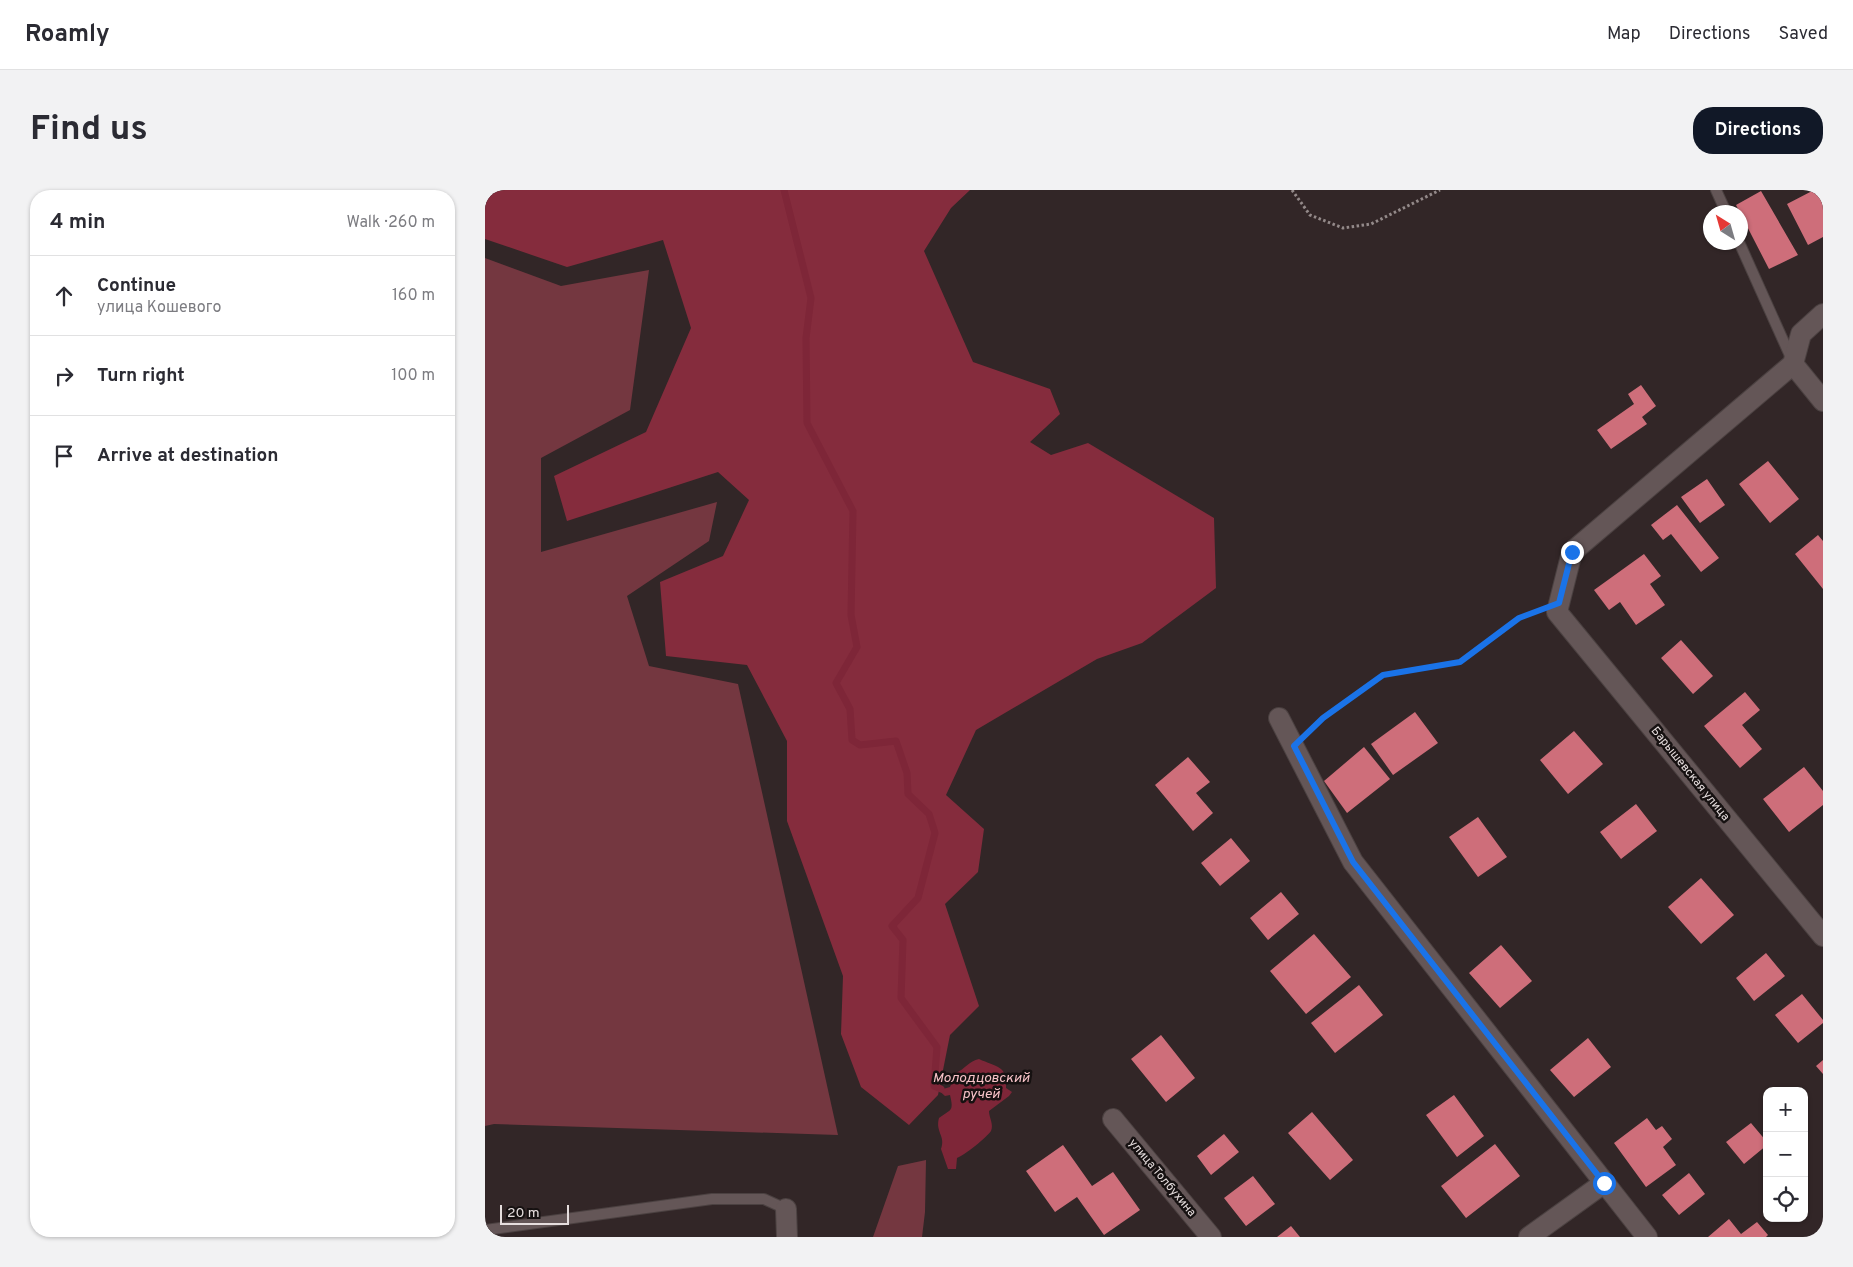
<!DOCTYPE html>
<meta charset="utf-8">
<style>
body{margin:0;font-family:Overpass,sans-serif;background:#f2f2f3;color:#2b2b33}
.controls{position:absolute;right:15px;bottom:15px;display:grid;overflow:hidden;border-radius:10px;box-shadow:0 1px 4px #0004}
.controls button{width:45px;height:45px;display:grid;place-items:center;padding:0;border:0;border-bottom:1px solid #e1e1e2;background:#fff;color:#2b2b33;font:25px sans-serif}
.compass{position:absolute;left:1218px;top:15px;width:45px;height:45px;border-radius:50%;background:#fff;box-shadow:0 1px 4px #0004;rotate:323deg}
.scale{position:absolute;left:15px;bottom:12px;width:69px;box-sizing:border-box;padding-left:5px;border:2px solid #e6dede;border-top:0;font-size:14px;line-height:18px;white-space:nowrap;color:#e6dede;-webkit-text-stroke:4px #161111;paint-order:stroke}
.stop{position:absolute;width:15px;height:15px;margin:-11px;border:4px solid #1a73e8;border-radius:50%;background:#fff}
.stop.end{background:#1a73e8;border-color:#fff;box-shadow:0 1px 5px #0008}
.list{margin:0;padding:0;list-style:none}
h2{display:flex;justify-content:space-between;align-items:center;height:65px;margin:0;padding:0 20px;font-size:21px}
h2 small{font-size:16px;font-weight:400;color:#7c7c81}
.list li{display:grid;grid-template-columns:32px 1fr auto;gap:15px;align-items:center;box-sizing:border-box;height:80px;padding:0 20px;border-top:1px solid #e1e1e2}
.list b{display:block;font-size:19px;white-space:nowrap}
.list p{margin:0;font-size:16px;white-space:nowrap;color:#7c7c81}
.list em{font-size:16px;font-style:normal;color:#7c7c81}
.icon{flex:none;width:28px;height:28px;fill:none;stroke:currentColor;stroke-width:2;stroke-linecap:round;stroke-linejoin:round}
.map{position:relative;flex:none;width:1338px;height:1047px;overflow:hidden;border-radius:20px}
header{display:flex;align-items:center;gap:30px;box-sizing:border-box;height:70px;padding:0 25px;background:#fff;border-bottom:1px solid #e1e1e2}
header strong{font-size:24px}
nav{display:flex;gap:28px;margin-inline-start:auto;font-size:18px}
.intro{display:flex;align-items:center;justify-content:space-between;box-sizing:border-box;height:120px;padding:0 30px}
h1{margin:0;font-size:35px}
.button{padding:12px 22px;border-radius:20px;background:#111827;color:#fff;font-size:18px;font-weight:700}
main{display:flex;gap:30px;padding:0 30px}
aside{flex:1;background:#fff;border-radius:20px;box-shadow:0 1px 4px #0004}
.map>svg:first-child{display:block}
</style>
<header>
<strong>Roamly</strong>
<nav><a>Map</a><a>Directions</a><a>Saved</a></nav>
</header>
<div class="intro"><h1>Find us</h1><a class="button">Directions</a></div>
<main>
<aside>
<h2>4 min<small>Walk · 260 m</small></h2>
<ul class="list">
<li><svg class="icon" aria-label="ahead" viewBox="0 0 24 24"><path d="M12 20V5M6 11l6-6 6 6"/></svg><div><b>Continue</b><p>улица Кошевого</p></div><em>160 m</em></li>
<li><svg class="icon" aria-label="right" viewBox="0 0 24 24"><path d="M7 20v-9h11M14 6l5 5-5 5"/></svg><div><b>Turn right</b></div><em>100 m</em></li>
<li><svg class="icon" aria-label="arrive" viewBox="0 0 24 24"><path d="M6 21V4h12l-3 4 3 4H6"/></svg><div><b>Arrive at destination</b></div></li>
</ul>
</aside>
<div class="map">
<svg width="1338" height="1047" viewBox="0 0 1338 1047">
<rect width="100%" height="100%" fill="#322627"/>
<path fill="#743740" d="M0,68L76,96L164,80L145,220L56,268V362L232,312L224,351L142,406L164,476L253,494L353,945L9,934L0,936Z
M441,970L440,1022L437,1047H388L413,976Z"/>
<path fill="#852c3d" d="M0,0H485L466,18L439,61L488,172L565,199L575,224L545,252L566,265L603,253L729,328L731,398L657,453L612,469L491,540L461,605L499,639L493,682L460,714L494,816L465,845L453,905L424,935L376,897L356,844L358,786L302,631V551L262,475L181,466L175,392L238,366L264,310L233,282L82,331L69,286L161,242L206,138L178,50L82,77L0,49Z"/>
<path fill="#7e2638" d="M494,869C511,877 523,875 521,898L527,902L524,906L504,921C504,928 509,934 506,941C501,948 480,965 472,968L471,979H463L456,959C461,946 450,942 454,928C466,919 469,922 465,905L460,906L449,896L458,899L465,897L471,883C480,879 484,871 494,869Z"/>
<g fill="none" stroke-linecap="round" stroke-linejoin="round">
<path stroke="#7e2638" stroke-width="7" d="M299,0L326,108L321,148L322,233L368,321L366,425L372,457L351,493L365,519L367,550L375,555L411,551L422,583L423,604L444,624L450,643L433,708L407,736L418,750L416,808L452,857L449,896L456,899"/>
</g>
<path fill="#ce6e7a" d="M1329,0H1338V47L1323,55L1302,14Z
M1276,1L1313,65L1284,79L1251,15Z
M1156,195L1171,216L1157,227L1162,234L1126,259L1112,240L1149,214L1143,204Z
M1283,271L1314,309L1285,333L1254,294Z
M1222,289L1240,315L1215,333L1196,307Z
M1192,315L1234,368L1216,382L1186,344L1178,350L1166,335Z
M1333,345L1338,351V399L1310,364Z
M1159,364L1176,386L1165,394L1180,415L1151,435L1135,412L1124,420L1109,400Z
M1196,450L1228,486L1208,504L1176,468Z
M1260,502L1275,520L1257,535L1277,559L1255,578L1219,536Z
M930,522L953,553L908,585L886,554Z
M1089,541L1118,574L1083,604L1055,570Z
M879,557L905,589L862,623L839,591Z
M703,567L725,592L711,603L728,623L708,641L670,595Z
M1319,577L1338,601V615L1304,642L1278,609Z
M1151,614L1172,641L1136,669L1115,642Z
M993,627L1022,667L993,687L964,647Z
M746,648L765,671L735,696L716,673Z
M1216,688L1249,725L1216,754L1183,717Z
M796,702L814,724L783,750L765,728Z
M829,744L866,787L821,824L785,781Z
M1016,755L1047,791L1015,818L984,783Z
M1281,763L1300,786L1269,811L1251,788Z
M874,795L898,825L850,863L826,833Z
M1317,804L1338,830V833L1313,853L1290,825Z
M676,845L710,888L681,912L646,869Z
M1103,848L1126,877L1089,907L1065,880Z
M1338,870V884L1331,876Z
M969,905L999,946L972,967L941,925Z
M827,922L868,970L845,990L803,943Z
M1162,928L1171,940L1177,936L1187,949L1178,957L1191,975L1161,997L1129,953Z
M1266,933L1282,952V955L1259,974L1241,952Z
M739,944L754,962L726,985L712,966Z
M1010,954L1035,986L981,1028L956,996Z
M578,955L607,996L628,982L655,1020L619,1045L592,1007L570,1022L541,981Z
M1204,983L1220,1004L1194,1025L1177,1005Z
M768,986L790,1014L761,1036L739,1008Z
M1244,1029L1256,1044L1272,1032L1283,1045L1281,1047H1223Z
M806,1036L815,1047H792Z"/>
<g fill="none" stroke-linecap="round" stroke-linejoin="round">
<defs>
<path id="lane" d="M1231,0L1241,22
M1254,52L1307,170
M0,1040L227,1009H279L301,1019"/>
<path id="street" d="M1308,174L1087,362L1072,422L1338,746
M1308,174L1316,144L1338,124
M1308,174L1338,211
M794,528L868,672L1162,1047
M628,929L726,1047
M301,1019L302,1047
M1044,1047L1119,993"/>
</defs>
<use href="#lane" stroke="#4b4141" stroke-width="12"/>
<use href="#street" stroke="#4b4141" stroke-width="22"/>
<path stroke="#938989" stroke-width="3" stroke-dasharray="2.5 2.5" stroke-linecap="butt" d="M807,0L825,25L858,38L886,34L955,0
M824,541L838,528L898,485L975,472L1034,428L1052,421"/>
<use href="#lane" stroke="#645657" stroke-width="10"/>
<use href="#street" stroke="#645657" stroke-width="20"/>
</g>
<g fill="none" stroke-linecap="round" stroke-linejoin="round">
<path stroke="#1a73e8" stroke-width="6" d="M1087,362L1074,413L1034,428L975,472L898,485L838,528L809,556L868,672L1119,993"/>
</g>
<g text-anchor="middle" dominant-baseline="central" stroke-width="5" stroke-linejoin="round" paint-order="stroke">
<g font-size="12" fill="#e6dede" stroke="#161111">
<text transform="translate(1205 584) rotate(51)">Барышевская улица</text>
<text transform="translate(677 988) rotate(50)">улица Толбухина</text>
</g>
<g font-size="14" font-style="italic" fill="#f8c3c8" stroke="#161111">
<text x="496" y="888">Молодцовский<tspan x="496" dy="16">ручей</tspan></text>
</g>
</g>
</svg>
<div class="controls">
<button>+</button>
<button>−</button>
<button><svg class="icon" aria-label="locate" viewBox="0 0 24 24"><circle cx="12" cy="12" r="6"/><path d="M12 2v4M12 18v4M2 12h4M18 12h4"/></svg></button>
</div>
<svg class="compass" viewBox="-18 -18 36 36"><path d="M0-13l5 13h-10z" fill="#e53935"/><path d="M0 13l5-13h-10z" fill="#7c7c81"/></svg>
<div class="scale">20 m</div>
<div class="stop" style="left:1119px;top:993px"></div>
<div class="stop end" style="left:1087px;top:362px"></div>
</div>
</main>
